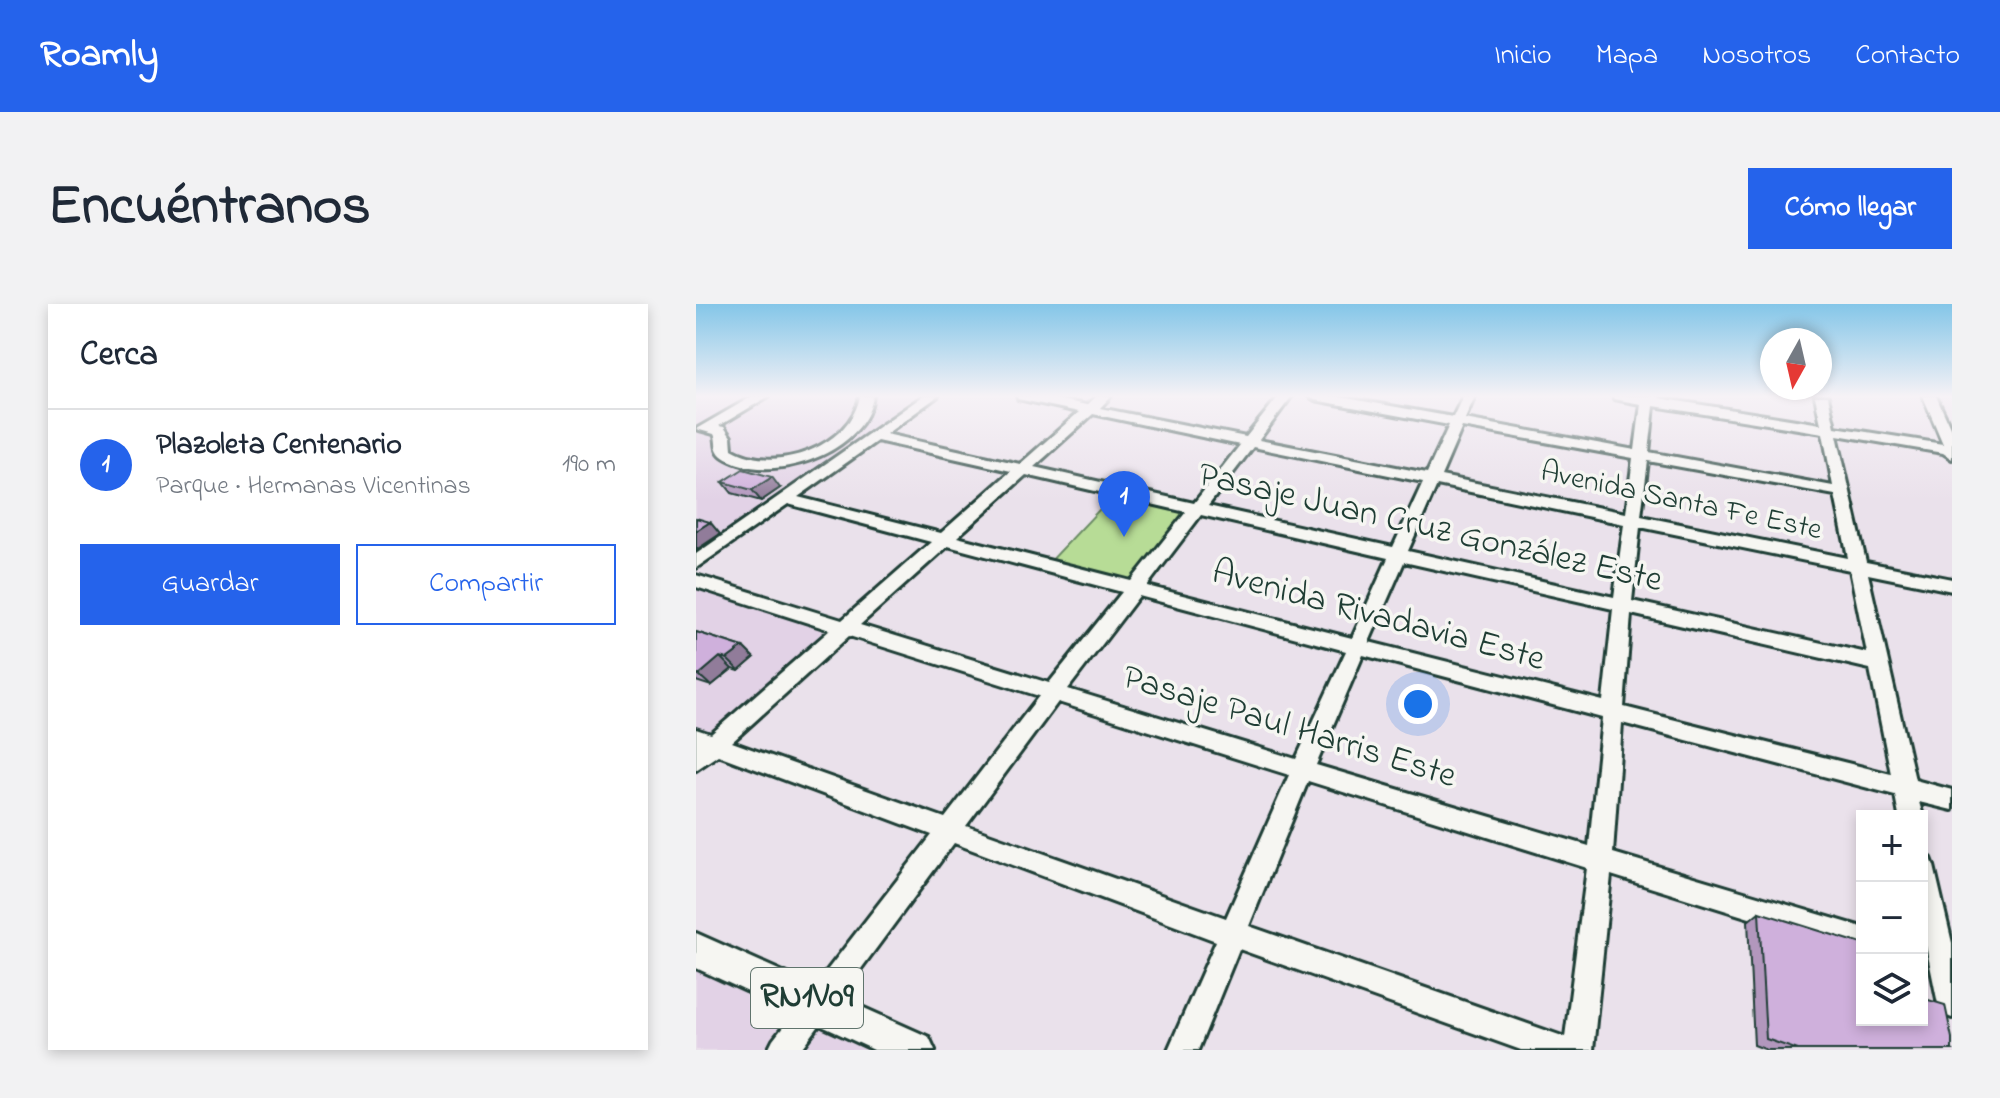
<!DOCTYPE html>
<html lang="es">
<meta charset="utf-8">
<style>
body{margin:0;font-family:"Indie Flower",sans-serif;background:#f2f2f3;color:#1f2937}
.controls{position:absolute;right:24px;bottom:24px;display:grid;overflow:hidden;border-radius:0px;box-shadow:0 4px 12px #0003}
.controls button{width:72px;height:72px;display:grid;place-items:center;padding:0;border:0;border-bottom:2px solid #e0e1e3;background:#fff;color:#1f2937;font:40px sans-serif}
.compass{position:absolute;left:1064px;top:24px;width:72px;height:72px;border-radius:50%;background:#fff;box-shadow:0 4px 12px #0003;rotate:188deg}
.you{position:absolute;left:722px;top:400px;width:28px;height:28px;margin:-20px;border:6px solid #fff;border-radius:50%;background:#1a73e8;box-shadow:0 0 0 12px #1a73e833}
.badge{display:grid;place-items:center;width:52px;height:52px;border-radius:50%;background:#2563eb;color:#fff;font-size:26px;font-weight:700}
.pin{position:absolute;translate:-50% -66px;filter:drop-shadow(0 2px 4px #0008)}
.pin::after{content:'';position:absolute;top:42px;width:28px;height:24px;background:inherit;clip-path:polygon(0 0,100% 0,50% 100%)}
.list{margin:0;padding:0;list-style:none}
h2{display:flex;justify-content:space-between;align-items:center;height:104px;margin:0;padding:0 32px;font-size:34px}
h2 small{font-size:26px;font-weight:400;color:#747a83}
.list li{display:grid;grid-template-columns:52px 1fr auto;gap:24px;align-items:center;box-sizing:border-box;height:112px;padding:0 32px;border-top:2px solid #e0e1e3}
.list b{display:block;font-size:30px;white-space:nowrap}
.list p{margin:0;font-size:26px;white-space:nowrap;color:#747a83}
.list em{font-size:26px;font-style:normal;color:#747a83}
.actions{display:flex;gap:16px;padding:24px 32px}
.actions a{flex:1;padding:18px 0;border:2px solid #2563eb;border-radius:0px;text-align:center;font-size:28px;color:#2563eb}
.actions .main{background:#2563eb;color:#fff}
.icon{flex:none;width:44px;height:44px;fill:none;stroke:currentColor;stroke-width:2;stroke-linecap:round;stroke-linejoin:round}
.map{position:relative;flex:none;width:1256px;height:746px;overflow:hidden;border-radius:0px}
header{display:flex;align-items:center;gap:48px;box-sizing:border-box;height:112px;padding:0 40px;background:#2563eb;color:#fff}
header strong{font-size:38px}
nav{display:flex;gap:44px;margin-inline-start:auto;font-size:28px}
.intro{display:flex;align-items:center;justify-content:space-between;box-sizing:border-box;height:192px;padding:0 48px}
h1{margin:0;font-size:56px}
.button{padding:20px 36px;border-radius:0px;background:#2563eb;color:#fff;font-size:28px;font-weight:700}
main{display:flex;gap:48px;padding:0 48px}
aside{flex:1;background:#fff;border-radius:0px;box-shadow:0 4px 12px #0003}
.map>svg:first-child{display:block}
</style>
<header>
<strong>Roamly</strong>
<nav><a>Inicio</a><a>Mapa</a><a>Nosotros</a><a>Contacto</a></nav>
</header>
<div class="intro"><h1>Encuéntranos</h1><a class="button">Cómo llegar</a></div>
<main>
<aside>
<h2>Cerca<small></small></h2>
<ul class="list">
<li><span class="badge">1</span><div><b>Plazoleta Centenario</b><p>Parque · Hermanas Vicentinas</p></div><em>190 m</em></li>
</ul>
<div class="actions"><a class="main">Guardar</a><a>Compartir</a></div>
</aside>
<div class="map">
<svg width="1256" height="746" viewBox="0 0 1256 746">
<rect width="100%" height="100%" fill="#eae1eb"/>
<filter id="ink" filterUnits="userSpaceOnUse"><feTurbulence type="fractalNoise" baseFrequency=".0125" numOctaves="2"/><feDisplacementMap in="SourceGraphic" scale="16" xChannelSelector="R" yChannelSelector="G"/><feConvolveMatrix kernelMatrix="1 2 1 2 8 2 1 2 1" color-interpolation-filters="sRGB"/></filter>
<g filter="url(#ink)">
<path fill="#e2d2e6" d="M0,92H235L0,258Z
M0,277L148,323L18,441L0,434Z
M0,646L220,746H0Z"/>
<path fill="#b7dc96" stroke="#6b8c65" stroke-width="2" d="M421,187L502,204L439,285L351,261Z"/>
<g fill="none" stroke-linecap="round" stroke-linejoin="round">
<defs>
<path id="minor" d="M57,92H73L23,122L28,123L35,133L36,145C79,171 155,142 164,92H177C170,145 89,176 43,160C37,158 25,154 22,147C19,142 21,135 18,130L0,125Z
M227,92H242L190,130L324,160L383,108L322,95L321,92H345L391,101L401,92H415L404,104L550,133L583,92H596L563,136L731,169L753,121L619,96L612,92H639L757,113L767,92H779L769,115L939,146L945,100L918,95L917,92H964L963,94L1125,120L1119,92H1132L1139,123L1247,140L1227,92H1240L1256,127V155L1247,149L1141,131L1170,258L1256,275V287L1172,270L1219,476L1256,486V506L1223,498L1227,512L1226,514L1203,512L1199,491L926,419L917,549L1166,623V649L915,571L897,746H825L543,645L502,746H472L520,637L258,539L105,746H72L77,736L236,531L22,451L0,466V425L15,430L134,326L0,283V271L146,316L235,238L92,200L0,264V250ZM958,102L1127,129L1137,182L953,148ZM397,110L544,141L498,199L338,163ZM766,123L937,154L930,209L745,172ZM181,137L315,167L245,229L102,193ZM557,143L727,178L697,243L512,202ZM952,157L1139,191L1152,254L945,212ZM330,171L490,208L435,277L261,233ZM741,181L928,220L918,293L712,247ZM505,211L692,254L656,334L451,282ZM944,223L1154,266L1171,349L936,297ZM252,242L426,288L353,379L164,321ZM708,258L917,305L907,397L673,338ZM443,292L650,347L600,455L372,385ZM935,310L1174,365L1195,470L928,403ZM153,332L343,392L249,514L36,438ZM667,351L906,414L893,542L620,461ZM362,398L593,471L530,614L270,522ZM612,477L891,564L869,733L553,622Z
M1226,550L1235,554L1238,562L1256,639V714L1246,710L1242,700L1226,622Z"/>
<path id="major" d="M0,629L233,733L239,746H178L0,664Z"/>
</defs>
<use href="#minor" stroke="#1f3d34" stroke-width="6"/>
<use href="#major" stroke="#1f3d34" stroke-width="6"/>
<use href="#minor" fill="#f6f6f2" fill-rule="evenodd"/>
<use href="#major" fill="#f6f6f2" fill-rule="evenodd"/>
</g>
<path fill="#b297bd" stroke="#1f3d34" stroke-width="2" d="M27,178L84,184L65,197L36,189Z
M0,328L47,343L58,354L43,367L36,365L15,382L0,377Z
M1063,608L1256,746H1071L1058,741L1052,617Z"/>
<path fill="#917b9a" stroke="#1f3d34" stroke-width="2" d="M76,173L84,184L65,197L56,186Z
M14,218L24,230L0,246V227Z
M47,343L58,354L43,367L31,355Z
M24,353L36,365L15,382L3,371Z"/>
<path fill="#cfb0dc" stroke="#1f3d34" stroke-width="2" d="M47,165L76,173L56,186L27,178Z
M0,214L14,218L0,227Z
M0,328L47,343L31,355L24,353L3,371L0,370Z
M1063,608L1166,640V716H1226V694L1249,701L1256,734V746H1102L1070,735Z"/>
</g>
<linearGradient id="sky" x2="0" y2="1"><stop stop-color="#84c6e8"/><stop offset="0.47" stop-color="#f6f2f6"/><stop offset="1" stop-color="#f6f2f6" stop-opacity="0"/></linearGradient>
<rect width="1256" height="196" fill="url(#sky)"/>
<g text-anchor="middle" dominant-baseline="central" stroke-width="7" stroke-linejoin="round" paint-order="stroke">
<g font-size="30" fill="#1f3d34" stroke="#f6f6f2">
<text transform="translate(985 198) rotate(12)">Avenida Santa Fe Este</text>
</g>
<rect fill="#f6f6f2" stroke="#60746d" stroke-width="2" x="55" y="664" width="112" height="60" rx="6"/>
<g font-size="34" font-weight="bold" fill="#1f3d34">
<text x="111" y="694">RN1V09</text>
</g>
<g font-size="36" fill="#1f3d34" stroke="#f6f6f2">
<text transform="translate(734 225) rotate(13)">Pasaje Juan Cruz González Este</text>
<text transform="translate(682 313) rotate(15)">Avenida Rivadavia Este</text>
<text transform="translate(593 424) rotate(17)">Pasaje Paul Harris Este</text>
</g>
</g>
</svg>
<div class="controls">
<button>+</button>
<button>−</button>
<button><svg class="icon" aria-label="layers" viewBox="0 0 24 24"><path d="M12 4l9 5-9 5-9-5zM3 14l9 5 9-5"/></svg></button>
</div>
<svg class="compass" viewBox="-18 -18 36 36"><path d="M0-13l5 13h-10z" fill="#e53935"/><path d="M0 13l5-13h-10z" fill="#747a83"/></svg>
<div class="you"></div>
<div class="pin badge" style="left:428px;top:233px">1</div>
</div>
</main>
